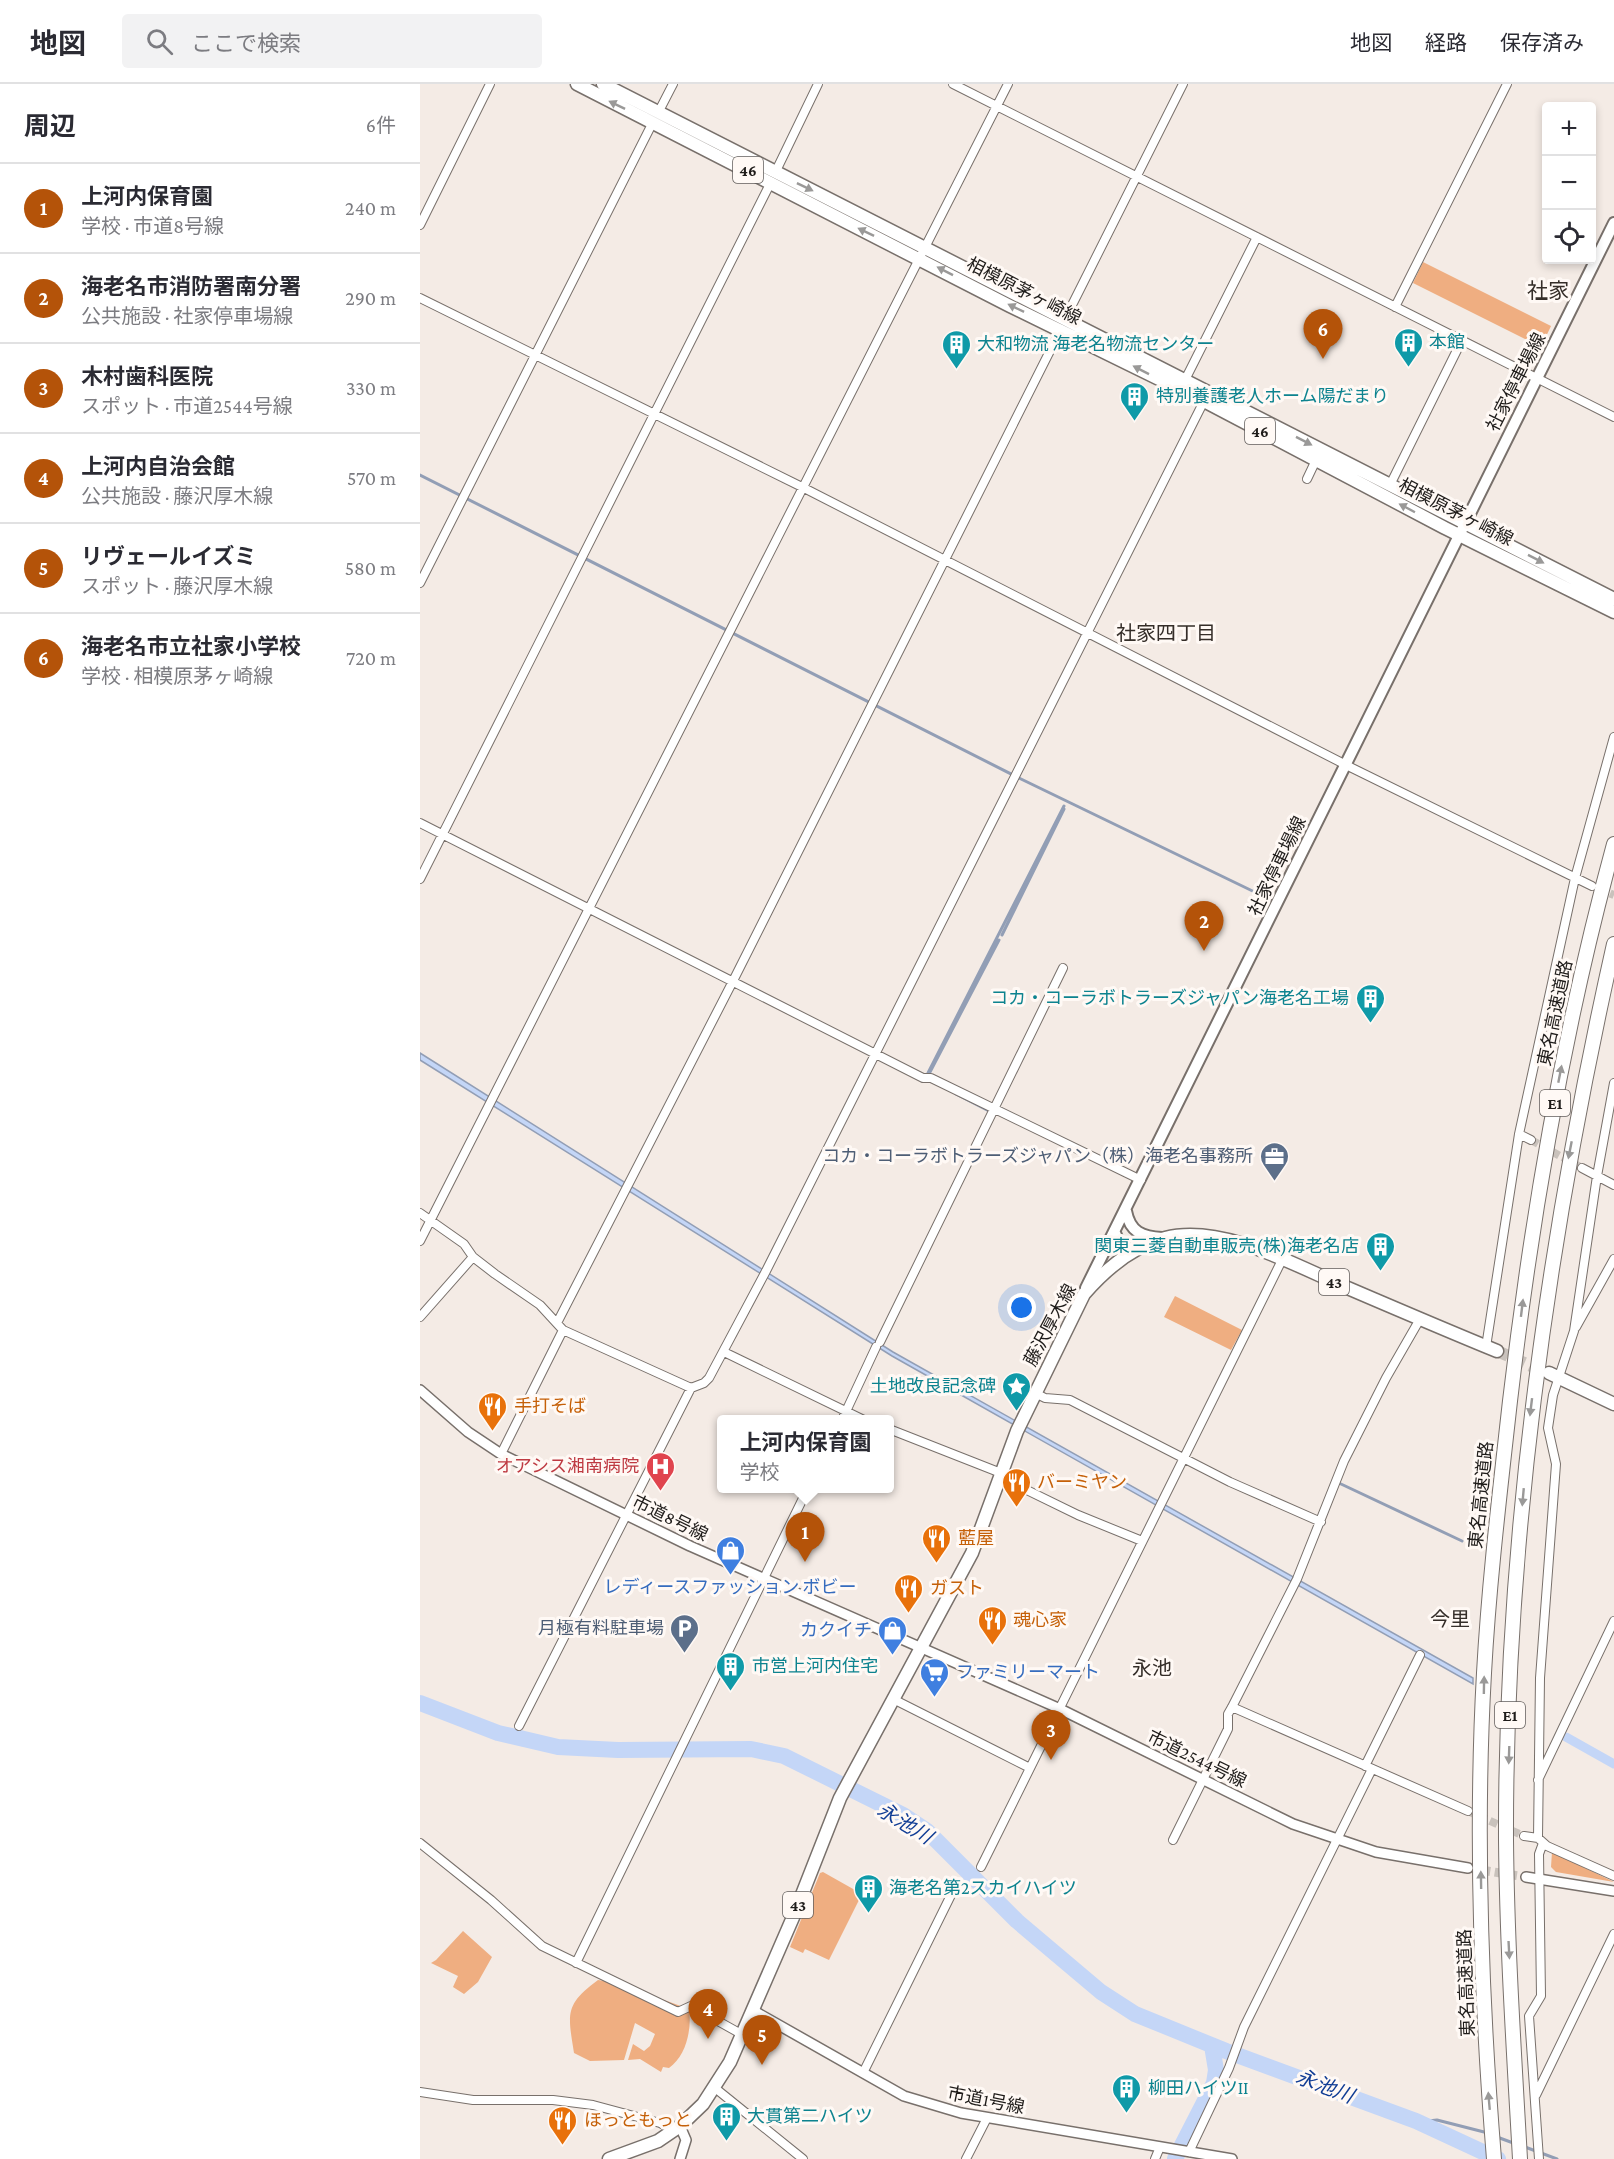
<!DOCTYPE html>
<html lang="ja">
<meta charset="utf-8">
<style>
body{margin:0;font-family:"Crimson Pro","Noto Sans JP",serif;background:#f2f2f3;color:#2b2b33}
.controls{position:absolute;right:18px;top:18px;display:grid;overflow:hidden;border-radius:6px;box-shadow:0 3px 9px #0003}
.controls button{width:54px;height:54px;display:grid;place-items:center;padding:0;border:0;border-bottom:2px solid #e1e1e2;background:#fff;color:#2b2b33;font:30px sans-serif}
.you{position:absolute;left:602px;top:1224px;width:21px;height:21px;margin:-15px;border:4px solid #fff;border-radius:50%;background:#1a73e8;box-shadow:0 0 0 9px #1a73e833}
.badge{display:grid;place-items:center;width:39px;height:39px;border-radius:50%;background:#b45309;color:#fff;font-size:20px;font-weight:700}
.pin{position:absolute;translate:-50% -50px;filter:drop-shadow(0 2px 3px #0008)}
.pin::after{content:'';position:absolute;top:32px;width:21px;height:18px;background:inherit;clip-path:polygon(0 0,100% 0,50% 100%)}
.popup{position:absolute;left:297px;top:1331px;width:177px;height:78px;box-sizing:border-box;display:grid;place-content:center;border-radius:6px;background:#fff;filter:drop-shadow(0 2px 4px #0005);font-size:20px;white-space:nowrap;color:#7c7c81}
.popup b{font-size:22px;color:#2b2b33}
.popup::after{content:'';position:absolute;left:50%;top:100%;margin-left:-12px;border:12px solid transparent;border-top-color:#fff}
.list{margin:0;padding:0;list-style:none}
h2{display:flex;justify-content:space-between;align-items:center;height:78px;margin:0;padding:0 24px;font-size:26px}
h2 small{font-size:20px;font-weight:400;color:#7c7c81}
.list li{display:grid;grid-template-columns:39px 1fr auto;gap:18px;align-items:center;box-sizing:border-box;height:90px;padding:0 24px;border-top:2px solid #e1e1e2}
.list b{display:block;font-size:22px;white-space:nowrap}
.list p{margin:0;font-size:20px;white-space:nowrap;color:#7c7c81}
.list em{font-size:20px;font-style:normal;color:#7c7c81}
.icon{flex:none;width:33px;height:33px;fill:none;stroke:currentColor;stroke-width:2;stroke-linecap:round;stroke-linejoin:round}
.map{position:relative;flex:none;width:1194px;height:2075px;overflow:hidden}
header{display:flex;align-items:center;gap:36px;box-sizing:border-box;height:84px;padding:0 30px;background:#fff;border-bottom:2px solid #e1e1e2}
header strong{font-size:28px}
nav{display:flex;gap:33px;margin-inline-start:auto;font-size:21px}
.search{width:420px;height:54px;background:#f2f2f3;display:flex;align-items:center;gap:15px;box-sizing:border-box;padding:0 21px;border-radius:6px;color:#7c7c81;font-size:22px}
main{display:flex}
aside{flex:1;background:#fff}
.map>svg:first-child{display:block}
</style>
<header>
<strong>地図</strong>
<div class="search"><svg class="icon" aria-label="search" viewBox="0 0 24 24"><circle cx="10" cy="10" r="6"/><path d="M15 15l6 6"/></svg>ここで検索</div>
<nav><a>地図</a><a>経路</a><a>保存済み</a></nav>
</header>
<main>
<aside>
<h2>周辺<small>6件</small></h2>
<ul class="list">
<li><span class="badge">1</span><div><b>上河内保育園</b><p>学校 · 市道8号線</p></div><em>240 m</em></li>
<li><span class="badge">2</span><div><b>海老名市消防署南分署</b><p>公共施設 · 社家停車場線</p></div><em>290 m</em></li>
<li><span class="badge">3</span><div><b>木村歯科医院</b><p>スポット · 市道2544号線</p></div><em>330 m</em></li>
<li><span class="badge">4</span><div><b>上河内自治会館</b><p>公共施設 · 藤沢厚木線</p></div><em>570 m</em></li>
<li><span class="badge">5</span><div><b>リヴェールイズミ</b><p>スポット · 藤沢厚木線</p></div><em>580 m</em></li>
<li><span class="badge">6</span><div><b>海老名市立社家小学校</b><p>学校 · 相模原茅ヶ崎線</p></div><em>720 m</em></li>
</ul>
</aside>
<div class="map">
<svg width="1194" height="2075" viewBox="0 0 1194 2075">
<rect width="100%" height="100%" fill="#f4ebe5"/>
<path fill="#efae81" d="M1003,178L1131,242L1121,263L993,199Z
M755,1212L822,1246L811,1266L744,1233Z
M1132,1768L1194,1798L1136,1788L1131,1783Z
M403,1788L442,1810L409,1876L385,1865L383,1869L370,1863L400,1789Z
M43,1847L72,1873L58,1898L44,1910L33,1903L38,1892L11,1879L16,1876Z
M178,1896L197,1899L269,1925C272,1946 266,1972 249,1984L243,1983L241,1988L220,1975L208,1976L213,1960L224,1967L230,1962L235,1950L215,1939L204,1976L170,1977L154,1969C148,1930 144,1921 178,1896Z"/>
<path fill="#c4d6f7" stroke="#929eb5" stroke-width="1.5" d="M0,969L473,1268L1053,1594V1600L472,1272L0,976Z"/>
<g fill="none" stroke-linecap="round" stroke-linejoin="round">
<path stroke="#929eb5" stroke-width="3" d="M0,391L601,695L847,814
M582,851L644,725
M510,988L579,856
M508,989L644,722
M536,1010L569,1027
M921,1400L1042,1457
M999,2038L1017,2036L1068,2049
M1077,2053L1096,2060
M1105,2063L1137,2075"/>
<path stroke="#c4d6f7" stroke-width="9" d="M1146,1653L1194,1680"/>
<path stroke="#c4d6f7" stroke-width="16" d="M0,1619L78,1649L138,1663L198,1666L331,1665L364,1672L483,1731L507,1747L597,1837L681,1908L715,1930L806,1967L996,2037L1078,2075
M755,2075L794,1999L796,1986L792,1962"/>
<path stroke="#c9c2bc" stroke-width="8" stroke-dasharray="8 4" stroke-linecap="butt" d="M1179,805L1194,811
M1111,1056L1162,1084
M1048,1727L1104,1752"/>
<path stroke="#c9c2bc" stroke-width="9" stroke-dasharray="9 4.5" stroke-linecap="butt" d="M1048,1784L1106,1793"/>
<path stroke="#c9c2bc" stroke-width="12" stroke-dasharray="12 6" stroke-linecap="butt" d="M1077,1267L1125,1288"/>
<defs>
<path id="minor" d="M533,0L1194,333
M238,29L253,0
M355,89L398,0
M0,141L70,0
M0,214L382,403L932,684L1172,802
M975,223L1087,0
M645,235L763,0
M765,296L837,153
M887,395L896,376
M970,401L1042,256
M0,499L233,38
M0,739L503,994H511L721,1096
M0,795L351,98
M1099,1050L1111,1056
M1162,1084L1194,1101
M0,1129L44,1160L53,1173L75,1190L120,1221L143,1246L271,1304
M0,1157L588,0
M0,1233L53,1173
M137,1239L313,897L641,245
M1156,1243L1194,1175
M460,1258L643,884
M1066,1263L1099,1050L1155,794L1194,653
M304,1268L444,1336
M615,1309L625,1314L650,1316L810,1398L901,1438
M422,1336L456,1263
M469,1345L581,1389
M81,1370L143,1246
M580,1393L658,1431L722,1457
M473,1615L610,1684
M812,1623L1048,1727
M99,1642L271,1304L284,1299L289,1294L346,1187L784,317
M945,1682L1000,1571
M1118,1696L1194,1537
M1104,1752L1118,1754L1127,1762L1194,1792
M1118,1754L1120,1594L1136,1380L1128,1344L1133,1311L1154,1247L1177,1092L1194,999
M753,1756L808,1645V1630L812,1623L877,1495L924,1377L966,1294L1000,1235
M0,1759L71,1816L122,1862L258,1928L271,1922L323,1951
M561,1783L862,1176
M156,1879L388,1404
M443,1989L533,1807
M295,2004L383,2075
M0,2008L53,2016H133L173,2021L240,2039L254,2046
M1116,2011L1194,1850
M769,2068L809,1984L824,1943L952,1685
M546,2075L567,2034
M735,2075L740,2063
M1119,2075L1109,1932L1121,1912L1119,1770L1123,1759"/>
<path id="tertiary" d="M0,1306L48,1348L81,1370L270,1462L638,1624L873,1740L956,1768L1048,1784
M1106,1793L1194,1807
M334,1927L484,2012L541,2029L812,2075
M260,2075L266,2056L260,2042"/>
<path id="secondary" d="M706,1127C710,1148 722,1153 742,1154
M695,1149L701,1163L717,1165
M666,1204L1194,139"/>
<path id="primary" d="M157,0L590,222L784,317L1025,444L1194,528
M183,0L1194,515
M1129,1289L1194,1320
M189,2075L238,2057L260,2042L283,2020L310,1978L374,1831L420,1714L552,1469L597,1347L664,1210C685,1186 713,1162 745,1154C803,1139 878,1183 930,1205C979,1226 1028,1247 1077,1267"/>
<path id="motorway" d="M1074,2075C1061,1914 1055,1750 1064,1589C1069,1498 1080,1407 1090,1317C1112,1129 1144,943 1194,760
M1100,2075C1094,1969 1087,1862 1086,1756C1085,1454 1128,1154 1194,860"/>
</defs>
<use href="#minor" stroke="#78706b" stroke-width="10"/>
<use href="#tertiary" stroke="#78706b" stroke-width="12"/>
<use href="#secondary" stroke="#78706b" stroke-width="14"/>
<use href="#primary" stroke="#78706b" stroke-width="15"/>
<use href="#motorway" stroke="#78706b" stroke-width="16"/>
<use href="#minor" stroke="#fff" stroke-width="8"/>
<use href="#tertiary" stroke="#fff" stroke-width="9"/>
<use href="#secondary" stroke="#fff" stroke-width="10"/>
<use href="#primary" stroke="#fff" stroke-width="12"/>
<use href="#motorway" stroke="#fff" stroke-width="14"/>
</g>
<defs><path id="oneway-solid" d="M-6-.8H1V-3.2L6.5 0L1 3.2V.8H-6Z" transform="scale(1.5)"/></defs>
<g fill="#9a9998">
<use href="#oneway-solid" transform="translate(197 21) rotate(-154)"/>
<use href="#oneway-solid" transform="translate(385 103) rotate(26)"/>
<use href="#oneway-solid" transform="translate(446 148) rotate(-154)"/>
<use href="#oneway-solid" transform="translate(525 187) rotate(-153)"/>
<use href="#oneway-solid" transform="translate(596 224) rotate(-154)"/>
<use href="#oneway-solid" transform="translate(721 286) rotate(-153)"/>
<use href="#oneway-solid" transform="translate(884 357) rotate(27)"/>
<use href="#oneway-solid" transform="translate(987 424) rotate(-152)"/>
<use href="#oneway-solid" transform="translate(1116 475) rotate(27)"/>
<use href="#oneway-solid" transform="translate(1140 990) rotate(-79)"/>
<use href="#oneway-solid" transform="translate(1150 1066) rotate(101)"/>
<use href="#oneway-solid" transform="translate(1102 1224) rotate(-83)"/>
<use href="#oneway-solid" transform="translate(1111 1323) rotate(97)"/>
<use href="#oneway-solid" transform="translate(1103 1413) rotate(95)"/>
<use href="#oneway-solid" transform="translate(1064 1601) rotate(-89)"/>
<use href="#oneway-solid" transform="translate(1089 1671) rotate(92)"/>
<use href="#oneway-solid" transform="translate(1061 1796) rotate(-91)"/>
<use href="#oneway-solid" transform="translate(1089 1866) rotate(87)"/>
<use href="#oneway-solid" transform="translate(1069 2017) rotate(-95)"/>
</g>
<defs>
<symbol id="building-pin" viewBox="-11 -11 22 30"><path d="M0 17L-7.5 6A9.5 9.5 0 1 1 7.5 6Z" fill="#0f9aa8" stroke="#fff9f5"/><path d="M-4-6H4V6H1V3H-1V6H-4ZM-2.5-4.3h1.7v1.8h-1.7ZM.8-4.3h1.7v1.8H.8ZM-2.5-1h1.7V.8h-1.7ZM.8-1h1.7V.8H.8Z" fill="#fff"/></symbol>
<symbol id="office-pin" viewBox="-11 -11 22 30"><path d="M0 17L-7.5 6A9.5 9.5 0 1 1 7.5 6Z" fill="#5c6f8a" stroke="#fff9f5"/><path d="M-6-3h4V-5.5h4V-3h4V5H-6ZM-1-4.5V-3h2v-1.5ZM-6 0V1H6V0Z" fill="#fff"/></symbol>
<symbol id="sight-pin" viewBox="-11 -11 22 30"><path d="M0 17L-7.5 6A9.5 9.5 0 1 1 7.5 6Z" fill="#0f9aa8" stroke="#fff9f5"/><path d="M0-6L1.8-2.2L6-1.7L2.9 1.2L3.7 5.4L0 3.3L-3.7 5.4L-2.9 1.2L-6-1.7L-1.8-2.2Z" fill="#fff"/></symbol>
<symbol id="restaurant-pin" viewBox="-11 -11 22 30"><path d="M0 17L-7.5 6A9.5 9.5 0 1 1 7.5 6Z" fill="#e8710a" stroke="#fff9f5"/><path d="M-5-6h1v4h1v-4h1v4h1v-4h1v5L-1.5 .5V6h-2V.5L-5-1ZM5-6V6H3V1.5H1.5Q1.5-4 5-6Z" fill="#fff"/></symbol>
<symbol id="hospital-pin" viewBox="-11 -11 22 30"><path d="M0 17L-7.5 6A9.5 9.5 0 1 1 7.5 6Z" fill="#e0444e" stroke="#fff9f5"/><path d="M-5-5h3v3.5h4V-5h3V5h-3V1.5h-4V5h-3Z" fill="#fff"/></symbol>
<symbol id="shop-pin" viewBox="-11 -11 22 30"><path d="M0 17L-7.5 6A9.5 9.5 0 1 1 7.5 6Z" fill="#3f7fe0" stroke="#fff9f5"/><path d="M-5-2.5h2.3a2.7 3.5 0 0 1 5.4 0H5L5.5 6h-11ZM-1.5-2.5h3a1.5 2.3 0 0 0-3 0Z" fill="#fff"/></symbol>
<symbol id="parking-pin" viewBox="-11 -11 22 30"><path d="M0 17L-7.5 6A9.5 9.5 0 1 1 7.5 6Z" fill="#5c6f8a" stroke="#fff9f5"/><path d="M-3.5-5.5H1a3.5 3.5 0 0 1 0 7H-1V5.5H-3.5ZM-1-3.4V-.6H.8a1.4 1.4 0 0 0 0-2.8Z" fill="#fff"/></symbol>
<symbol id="supermarket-pin" viewBox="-11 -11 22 30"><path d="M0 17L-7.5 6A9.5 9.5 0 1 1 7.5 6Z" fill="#3f7fe0" stroke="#fff9f5"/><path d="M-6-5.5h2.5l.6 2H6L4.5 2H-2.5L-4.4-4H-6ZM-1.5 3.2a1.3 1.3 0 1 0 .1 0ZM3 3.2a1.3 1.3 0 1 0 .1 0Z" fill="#fff"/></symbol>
</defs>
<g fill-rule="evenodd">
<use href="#building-pin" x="972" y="242" width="33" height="45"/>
<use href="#building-pin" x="520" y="244" width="33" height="45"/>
<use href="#building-pin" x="698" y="296" width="33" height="45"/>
<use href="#building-pin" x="934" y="898" width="33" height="45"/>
<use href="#office-pin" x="838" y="1056" width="33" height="45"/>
<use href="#building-pin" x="944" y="1146" width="33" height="45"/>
<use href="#sight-pin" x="580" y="1286" width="33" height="45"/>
<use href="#restaurant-pin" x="56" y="1306" width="33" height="45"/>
<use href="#hospital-pin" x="224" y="1366" width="33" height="45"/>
<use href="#restaurant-pin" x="580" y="1382" width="33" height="45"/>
<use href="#restaurant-pin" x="500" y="1438" width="33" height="45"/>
<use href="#shop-pin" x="294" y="1450" width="33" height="45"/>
<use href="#restaurant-pin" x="472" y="1488" width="33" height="45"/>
<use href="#restaurant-pin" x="556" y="1520" width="33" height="45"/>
<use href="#parking-pin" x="248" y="1528" width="33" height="45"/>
<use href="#shop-pin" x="456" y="1530" width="33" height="45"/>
<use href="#building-pin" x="294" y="1566" width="33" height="45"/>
<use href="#supermarket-pin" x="498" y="1572" width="33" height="45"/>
<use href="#building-pin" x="432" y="1788" width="33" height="45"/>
<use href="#building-pin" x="690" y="1988" width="33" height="45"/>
<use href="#building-pin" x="290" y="2016" width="33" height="45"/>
<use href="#restaurant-pin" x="126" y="2020" width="33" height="45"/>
</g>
<g text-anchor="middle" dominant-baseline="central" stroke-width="6" stroke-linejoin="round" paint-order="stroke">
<g fill="#fff9f5" stroke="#625e5c" stroke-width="1.5">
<rect x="313" y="73" width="30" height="26" rx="4.5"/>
<rect x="825" y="334" width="30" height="26" rx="4.5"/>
<rect x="1120" y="1006" width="30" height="26" rx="4.5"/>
<rect x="899" y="1185" width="30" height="26" rx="4.5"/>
<rect x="1075" y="1618" width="30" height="26" rx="4.5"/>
<rect x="363" y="1808" width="30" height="26" rx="4.5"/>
</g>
<g font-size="16" font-weight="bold" fill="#1f1c1a">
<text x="328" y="86">46</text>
<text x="840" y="347">46</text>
<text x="1135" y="1019">E1</text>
<text x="914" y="1198">43</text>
<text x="1090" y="1631">E1</text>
<text x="378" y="1821">43</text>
</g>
<g font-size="18" fill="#1f1c1a" stroke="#fff9f5">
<text transform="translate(604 207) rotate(27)">相模原茅ヶ崎線</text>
<text transform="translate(1096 298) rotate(-63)">社家停車場線</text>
<text transform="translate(1036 428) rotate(27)">相模原茅ヶ崎線</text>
<text transform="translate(857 782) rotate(-64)">社家停車場線</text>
<text transform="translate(1135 929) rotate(-78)">東名高速道路</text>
<text transform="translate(630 1241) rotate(-62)">藤沢厚木線</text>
<text transform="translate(1061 1411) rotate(-84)">東名高速道路</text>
<text transform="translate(250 1434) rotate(26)">市道8号線</text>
<text transform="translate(777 1675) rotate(26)">市道2544号線</text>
<text transform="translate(1046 1899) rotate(-92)">東名高速道路</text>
<text transform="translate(566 2016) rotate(11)">市道1号線</text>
</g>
<g font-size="18" fill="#0d838f" stroke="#fff9f5" text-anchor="start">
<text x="1009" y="258">本館</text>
<text x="557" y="260">大和物流 海老名物流センター</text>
<text x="736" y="312">特別養護老人ホーム陽だまり</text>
<text x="929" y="914" text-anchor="end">コカ・コーラボトラーズジャパン海老名工場</text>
<text x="939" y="1162" text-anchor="end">関東三菱自動車販売(株)海老名店</text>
<text x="576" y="1302" text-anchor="end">土地改良記念碑</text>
<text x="332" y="1582">市営上河内住宅</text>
<text x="469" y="1804">海老名第2スカイハイツ</text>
<text x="728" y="2004">柳田ハイツII</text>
<text x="327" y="2032">大貫第二ハイツ</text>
</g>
<g font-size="18" fill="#4e5e75" stroke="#fff9f5" text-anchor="end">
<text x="833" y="1072">コカ・コーラボトラーズジャパン（株）海老名事務所</text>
<text x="244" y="1544">月極有料駐車場</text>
</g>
<g font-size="18" fill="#c56008" stroke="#fff9f5" text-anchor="start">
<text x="94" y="1322">手打そば</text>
<text x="617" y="1398">バーミヤン</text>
<text x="538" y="1454">藍屋</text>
<text x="510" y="1504">ガスト</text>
<text x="593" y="1536">魂心家</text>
<text x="164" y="2036">ほっともっと</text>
</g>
<g font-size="18" fill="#be3a42" stroke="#fff9f5" text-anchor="end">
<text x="219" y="1382">オアシス湘南病院</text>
</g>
<g font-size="18" fill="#366cbe" stroke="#fff9f5">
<text x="310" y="1503">レディースファッション ボビー</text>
<text x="452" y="1546" text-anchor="end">カクイチ</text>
<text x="536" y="1588" text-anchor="start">ファミリーマート</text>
</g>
<g font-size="20" fill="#352e29" stroke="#fff9f5">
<text x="746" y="549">社家四丁目</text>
<text x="1030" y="1535">今里</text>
<text x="732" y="1584">永池</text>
</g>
<g font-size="20" font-style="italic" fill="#113d95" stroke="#fff9f5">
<text transform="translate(485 1739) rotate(31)">永池川</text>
<text transform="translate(905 2002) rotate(21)">永池川</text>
</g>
<g font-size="21" fill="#352e29" stroke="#fff9f5">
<text x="1128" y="207">社家</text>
</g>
</g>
</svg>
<div class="controls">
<button>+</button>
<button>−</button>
<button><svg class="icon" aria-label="locate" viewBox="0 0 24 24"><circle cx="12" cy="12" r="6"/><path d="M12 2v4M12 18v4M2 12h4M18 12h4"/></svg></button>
</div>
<div class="you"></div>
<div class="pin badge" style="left:385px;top:1478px">1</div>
<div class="popup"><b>上河内保育園</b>学校</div>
<div class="pin badge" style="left:784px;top:867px">2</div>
<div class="pin badge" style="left:631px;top:1676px">3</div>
<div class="pin badge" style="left:288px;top:1955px">4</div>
<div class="pin badge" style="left:342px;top:1981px">5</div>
<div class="pin badge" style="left:903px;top:275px">6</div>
</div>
</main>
